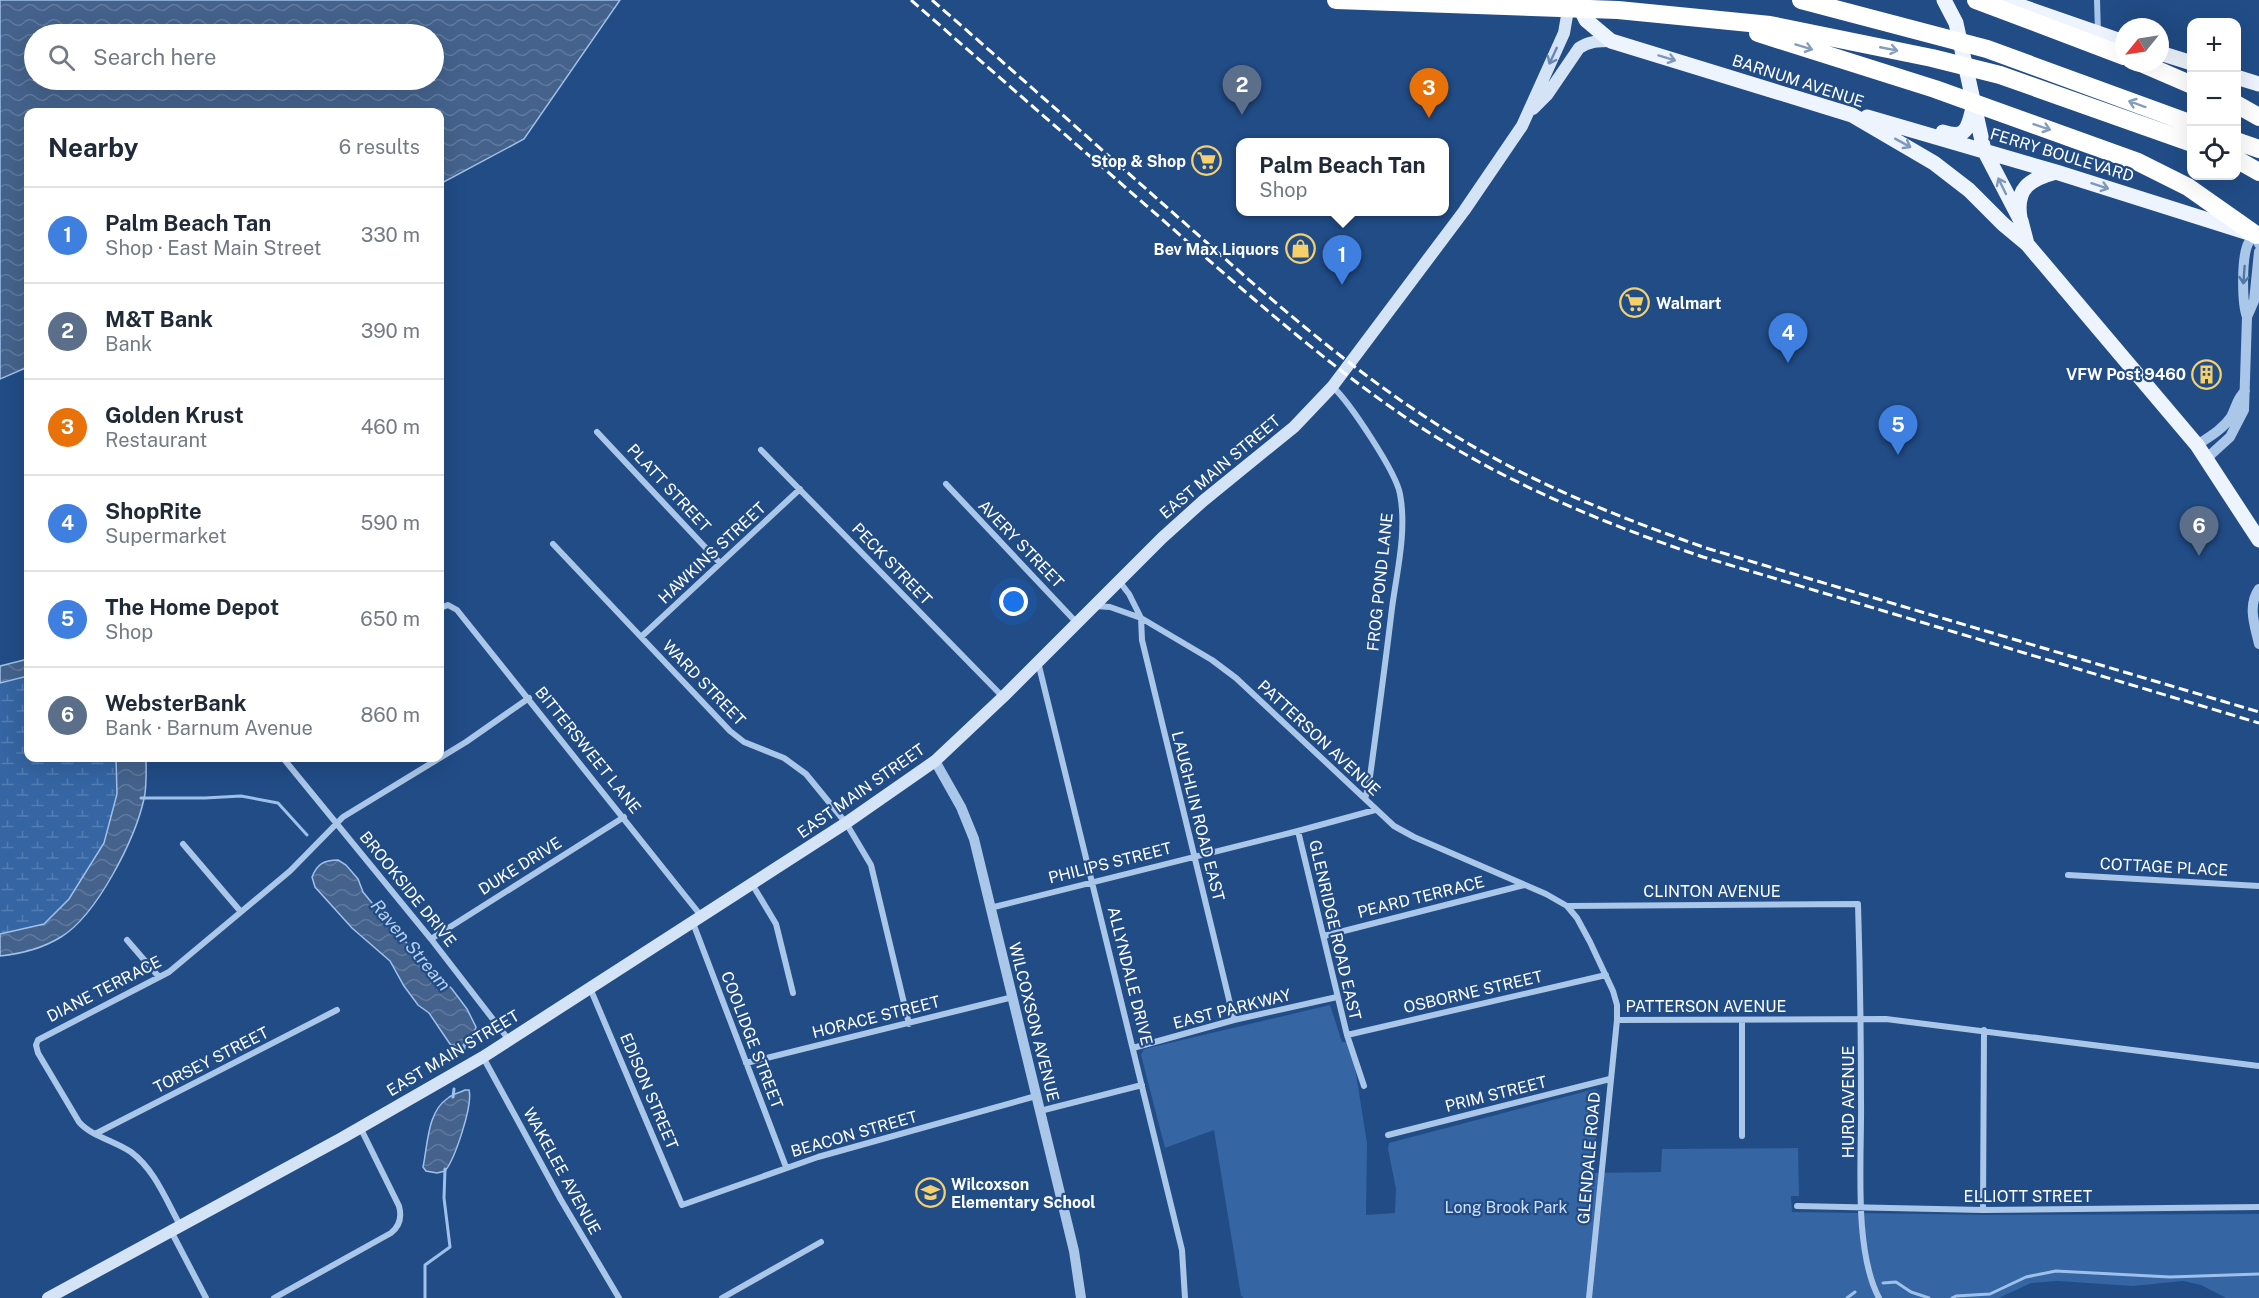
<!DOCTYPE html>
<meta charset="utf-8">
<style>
body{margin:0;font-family:"Public Sans",sans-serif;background:#f2f2f3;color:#1f2937}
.controls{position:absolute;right:18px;top:18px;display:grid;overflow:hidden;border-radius:12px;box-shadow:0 6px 24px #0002}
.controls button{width:54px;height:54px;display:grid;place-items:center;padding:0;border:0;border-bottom:2px solid #e0e1e3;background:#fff;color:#1f2937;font:30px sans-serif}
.compass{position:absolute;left:2115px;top:18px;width:54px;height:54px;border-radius:50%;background:#fff;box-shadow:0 6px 24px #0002;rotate:240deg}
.you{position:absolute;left:1014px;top:602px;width:21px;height:21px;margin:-15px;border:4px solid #fff;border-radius:50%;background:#1a73e8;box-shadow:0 0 0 9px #1a73e833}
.badge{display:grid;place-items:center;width:39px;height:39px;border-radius:50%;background:#0b8043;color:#fff;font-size:20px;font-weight:700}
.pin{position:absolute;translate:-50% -50px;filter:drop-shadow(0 2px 3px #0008)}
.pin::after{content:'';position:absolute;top:32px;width:21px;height:18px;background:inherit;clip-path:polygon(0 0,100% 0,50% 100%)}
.popup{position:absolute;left:1236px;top:138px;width:213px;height:78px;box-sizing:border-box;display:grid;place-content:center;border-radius:12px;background:#fff;filter:drop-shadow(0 2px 4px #0005);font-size:20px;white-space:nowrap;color:#747a83}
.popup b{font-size:22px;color:#1f2937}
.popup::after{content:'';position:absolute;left:50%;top:100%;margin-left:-12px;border:12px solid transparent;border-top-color:#fff}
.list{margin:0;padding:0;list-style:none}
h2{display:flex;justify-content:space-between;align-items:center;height:78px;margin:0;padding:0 24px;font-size:26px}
h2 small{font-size:20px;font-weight:400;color:#747a83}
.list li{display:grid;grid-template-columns:39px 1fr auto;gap:18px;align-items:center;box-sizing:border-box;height:96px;padding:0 24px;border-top:2px solid #e0e1e3}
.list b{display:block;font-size:22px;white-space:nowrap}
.list p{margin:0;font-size:20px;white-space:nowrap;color:#747a83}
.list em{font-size:20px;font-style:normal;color:#747a83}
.icon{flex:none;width:33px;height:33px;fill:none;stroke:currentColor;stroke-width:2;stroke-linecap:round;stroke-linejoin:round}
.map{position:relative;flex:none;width:2259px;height:1298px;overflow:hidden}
.search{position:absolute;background:#fff;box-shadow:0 6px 24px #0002;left:24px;top:24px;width:420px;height:66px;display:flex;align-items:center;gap:15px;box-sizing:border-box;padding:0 21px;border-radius:33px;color:#747a83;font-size:22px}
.panel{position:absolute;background:#fff;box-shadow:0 6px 24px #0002;left:24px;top:108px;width:420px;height:654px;border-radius:12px}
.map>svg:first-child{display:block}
</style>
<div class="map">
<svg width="2259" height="1298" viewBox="0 0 2259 1298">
<defs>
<pattern id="wetland-marsh" width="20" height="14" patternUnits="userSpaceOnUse" patternTransform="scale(1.5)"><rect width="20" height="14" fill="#3565a3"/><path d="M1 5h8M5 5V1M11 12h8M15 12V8" fill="none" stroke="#537cb1"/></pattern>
<pattern id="water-waves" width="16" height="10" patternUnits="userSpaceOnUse" patternTransform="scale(1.5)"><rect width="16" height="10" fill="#44628c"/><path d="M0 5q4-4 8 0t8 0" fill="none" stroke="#607a9d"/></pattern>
</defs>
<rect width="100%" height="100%" fill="#214c86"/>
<path fill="url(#wetland-marsh)" d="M28,676V758H116L117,794L104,843L69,899L44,924L0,934V683Z"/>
<path fill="#3565a3" d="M1330,1005L1342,1042H1351L1367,1143L1366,1215L1395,1213L1396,1189L1388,1149L1389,1143L1595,1089L1601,1093L1592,1173L1661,1172L1662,1149L1798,1148L1799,1196H1791L1792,1212L1985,1215L2259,1214V1298H2226L2201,1285L2183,1281L2133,1286L2057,1281L2031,1283L1999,1298H1244L1241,1296L1214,1130L1165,1148L1141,1055L1144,1049Z"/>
<path fill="url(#water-waves)" stroke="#9ec1eb" stroke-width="1.5" fill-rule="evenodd" d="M0,0H620L524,139L440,184V112H28V367L0,379ZM34,34H434V80H34Z
M28,659V676L0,683V666Z
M116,758H146C146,771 147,786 144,799C135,839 97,915 61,937C43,948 20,954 0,956V934L44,924L69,899L104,843L117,794Z
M338,860L346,865L358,879L363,892L396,932L452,989L467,1009L476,1027L471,1042L459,1047L450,1044L429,1013L418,1005L404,986L390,961L352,928L315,887L312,877C317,864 324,860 338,860Z
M465,1090H469C473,1105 455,1159 445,1171L437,1173L426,1171L423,1167C428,1144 427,1112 448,1098C453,1094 459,1093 465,1090Z"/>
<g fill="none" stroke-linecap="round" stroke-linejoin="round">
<path stroke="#9ec1eb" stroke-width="3" d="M141,798H205L241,796L278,803L307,835
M463,1053L465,1043
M453,1097L454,1089
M1883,1283L1896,1282L1911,1292L1929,1298
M425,1298V1265L450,1247L444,1198L445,1169
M1847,1298L1855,1292
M1952,1298L1956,1296L1990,1294L2026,1277L2056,1271L2170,1277L2259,1274"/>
<path stroke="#aac6e9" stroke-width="6" d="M2097,0L2098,33
M1333,387C1350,403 1396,472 1400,494C1407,531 1397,571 1392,608C1385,667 1377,725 1369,784L1365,799
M597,432L720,563
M761,450L1003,697
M946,484L1077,623
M553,544L730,731L744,742L784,758L806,774L846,823L871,865L909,1024
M1119,581L1129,594L1141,618L1212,660L1236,678L1394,826L1414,837L1546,894L1567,906L1577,918L1590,942L1613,991L1617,1005V1020L1886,1019L2259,1066
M1095,606L1110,607L1141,618L1142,640L1234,1020
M440,608L448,605L457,610L702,917
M641,637L800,489
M1038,662L1182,1250L1185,1298
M283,758L431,939L509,1040
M1298,831L1347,1035L1364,1086
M183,844L241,912
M2068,875L2259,886
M752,884L776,924L793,993
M1567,906L1858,904C1860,969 1861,1035 1861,1100C1862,1156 1853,1249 1879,1298
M990,908L1298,831L1375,810
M693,923L786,1167
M1324,936L1524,885
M431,939L624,817
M127,940L159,977
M590,988L682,1205L818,1157L1036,1096
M1347,1035L1606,975
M1133,1048L1234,1020L1337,997
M483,1057L561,1200L619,1298
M746,1063L1013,997
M1040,1111L1142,1085
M97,1133L337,1010
M1388,1135L1610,1079
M1742,1136V1020
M1797,1206L1983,1210L2259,1207
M1983,1210L1984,1030
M180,1225C166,1200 155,1170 131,1152C115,1141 91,1136 79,1122L38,1053L36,1045L38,1040L169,972L290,871L343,817L466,742L529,698
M171,1231L206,1298
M274,1298L391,1233C400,1226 402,1217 399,1206L360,1127
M722,1298L821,1242
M1589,1298L1617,1020"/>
<path stroke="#aac6e9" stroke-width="10" d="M2247,317L2254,301L2259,252
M2197,445C2209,437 2223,429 2231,417C2236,408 2237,398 2245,391
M2207,458L2230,437L2244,410L2247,317C2242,304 2241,255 2249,242C2250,240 2254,238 2256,235L2259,244
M2259,589C2247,606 2255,626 2259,644
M935,761L961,807L974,839L1074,1251L1081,1298"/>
<path stroke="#d5e3f7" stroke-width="12" d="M1533,109L1547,95L1579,48C1589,41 1599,41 1611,41
M48,1298L342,1138L483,1057L846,823L935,761L1003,697L1162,538L1203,501L1294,427L1332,387L1464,211L1522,126L1564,33L1568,10L1567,1"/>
<path stroke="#eef4fe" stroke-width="15" d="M1576,0L1586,20L1611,41L1852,115L1934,163L1969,190L2003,224L2027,244L2197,445L2259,540
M1944,0L1956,23L1984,150L2021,221L2027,244
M2003,0L2124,42
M2160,53L2192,63
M2236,77L2259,84
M1867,117L2056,172L2249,233
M1943,132C1967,140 1968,127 1973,108
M2020,218C2015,188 2030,179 2056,172"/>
<path stroke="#fff" stroke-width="18" d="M1336,0L1618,10L1770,25L1932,58L2000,75L2192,143
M1801,0L1987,49L2192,124
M1976,0L2124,56
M1758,33L1935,89L2138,162L2188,187L2256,235
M2141,63L2192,85
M2236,104L2259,117
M2236,141L2259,149
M2236,159L2259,172"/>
<path stroke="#fff" stroke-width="3" stroke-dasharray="10 4.5" stroke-linecap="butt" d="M911,0C1001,79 1091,157 1181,236C1256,301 1331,368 1414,423C1504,482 1602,523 1703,557L2259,723
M932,0C1018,75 1103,151 1188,226C1277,305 1366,384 1469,444C1544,488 1624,519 1706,548L2259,712"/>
</g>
<defs><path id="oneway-shaft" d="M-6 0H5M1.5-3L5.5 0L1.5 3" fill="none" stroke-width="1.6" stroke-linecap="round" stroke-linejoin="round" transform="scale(1.5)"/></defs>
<g stroke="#859dbc">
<use href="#oneway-shaft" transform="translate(1804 47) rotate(17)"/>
<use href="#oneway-shaft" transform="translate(1889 49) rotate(11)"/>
<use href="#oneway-shaft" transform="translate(2137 104) rotate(-160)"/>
<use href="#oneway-shaft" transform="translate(2042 127) rotate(19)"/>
</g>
<use stroke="#6988b3" href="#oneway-shaft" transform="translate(1553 56) rotate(115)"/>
<g stroke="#7d98bc">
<use href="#oneway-shaft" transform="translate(1667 58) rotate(17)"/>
<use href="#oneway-shaft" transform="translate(1903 143) rotate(29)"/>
<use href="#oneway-shaft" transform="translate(2002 186) rotate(-116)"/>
<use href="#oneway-shaft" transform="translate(2100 186) rotate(18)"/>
</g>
<use stroke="#5177a9" href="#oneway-shaft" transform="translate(2244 275) rotate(94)"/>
<defs>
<symbol id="supermarket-ring" viewBox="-11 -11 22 22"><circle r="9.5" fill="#214c86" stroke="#f6d06b" stroke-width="1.5"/><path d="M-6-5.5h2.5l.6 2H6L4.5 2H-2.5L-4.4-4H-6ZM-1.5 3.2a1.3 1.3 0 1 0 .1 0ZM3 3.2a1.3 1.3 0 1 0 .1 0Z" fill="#f6d06b"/></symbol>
<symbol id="shop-ring" viewBox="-11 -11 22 22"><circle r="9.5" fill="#214c86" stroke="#f6d06b" stroke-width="1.5"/><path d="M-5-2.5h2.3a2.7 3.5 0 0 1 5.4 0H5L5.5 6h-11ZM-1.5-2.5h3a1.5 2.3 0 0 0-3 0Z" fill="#f6d06b"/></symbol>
<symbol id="building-ring" viewBox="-11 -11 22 22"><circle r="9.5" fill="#214c86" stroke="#f6d06b" stroke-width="1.5"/><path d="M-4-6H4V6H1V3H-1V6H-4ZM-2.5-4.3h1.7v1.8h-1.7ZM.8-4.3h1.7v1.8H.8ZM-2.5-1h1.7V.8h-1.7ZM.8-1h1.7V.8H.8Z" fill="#f6d06b"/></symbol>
<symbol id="school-ring" viewBox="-11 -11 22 22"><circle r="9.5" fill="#214c86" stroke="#f6d06b" stroke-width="1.5"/><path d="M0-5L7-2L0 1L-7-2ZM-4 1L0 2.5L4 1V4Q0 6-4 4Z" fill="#f6d06b"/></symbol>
</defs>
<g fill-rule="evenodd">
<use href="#supermarket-ring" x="1190" y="144" width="33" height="33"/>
<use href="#shop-ring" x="1284" y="232" width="33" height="33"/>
<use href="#supermarket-ring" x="1618" y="286" width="33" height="33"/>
<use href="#building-ring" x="2190" y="358" width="33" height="33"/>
<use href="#school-ring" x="914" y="1176" width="33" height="33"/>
</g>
<g text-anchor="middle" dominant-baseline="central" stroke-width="4.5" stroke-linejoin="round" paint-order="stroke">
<g font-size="16" fill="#fff" stroke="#214c86">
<text transform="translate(1798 81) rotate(18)">BARNUM AVENUE</text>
<text transform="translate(2062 155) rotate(17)">FERRY BOULEVARD</text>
<text transform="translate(1220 467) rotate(-40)">EAST MAIN STREET</text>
<text transform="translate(669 488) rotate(47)">PLATT STREET</text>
<text transform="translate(1021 544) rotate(46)">AVERY STREET</text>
<text transform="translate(712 553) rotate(-43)">HAWKINS STREET</text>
<text transform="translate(892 564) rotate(46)">PECK STREET</text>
<text transform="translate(1380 582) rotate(-84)">FROG POND LANE</text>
<text transform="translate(704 683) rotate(46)">WARD STREET</text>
<text transform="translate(1319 738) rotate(43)">PATTERSON AVENUE</text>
<text transform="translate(588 750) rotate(51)">BITTERSWEET LANE</text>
<text transform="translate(861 791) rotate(-35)">EAST MAIN STREET</text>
<text transform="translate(1198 816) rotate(76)">LAUGHLIN ROAD EAST</text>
<text transform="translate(1110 863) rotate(-14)">PHILIPS STREET</text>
<text transform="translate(520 866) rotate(-32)">DUKE DRIVE</text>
<text transform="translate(2164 867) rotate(3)">COTTAGE PLACE</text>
<text transform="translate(408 889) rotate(51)">BROOKSIDE DRIVE</text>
<text x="1712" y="891">CLINTON AVENUE</text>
<text transform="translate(1421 897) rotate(-14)">PEARD TERRACE</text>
<text transform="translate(1335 930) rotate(77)">GLENRIDGE ROAD EAST</text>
<text transform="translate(1130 976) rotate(76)">ALLYNDALE DRIVE</text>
<text transform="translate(104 989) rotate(-27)">DIANE TERRACE</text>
<text transform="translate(1473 992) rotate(-13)">OSBORNE STREET</text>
<text x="1706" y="1006">PATTERSON AVENUE</text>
<text transform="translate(1232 1009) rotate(-14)">EAST PARKWAY</text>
<text transform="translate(876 1017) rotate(-14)">HORACE STREET</text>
<text transform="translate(1034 1022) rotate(76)">WILCOXSON AVENUE</text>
<text transform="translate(752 1040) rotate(69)">COOLIDGE STREET</text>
<text transform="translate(453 1053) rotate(-31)">EAST MAIN STREET</text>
<text transform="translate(211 1060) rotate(-27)">TORSEY STREET</text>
<text transform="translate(649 1091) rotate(67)">EDISON STREET</text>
<text transform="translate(1496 1094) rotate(-14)">PRIM STREET</text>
<text transform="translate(1848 1102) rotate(-90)">HURD AVENUE</text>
<text transform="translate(854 1134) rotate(-16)">BEACON STREET</text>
<text transform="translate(1589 1158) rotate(-85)">GLENDALE ROAD</text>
<text transform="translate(562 1171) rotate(61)">WAKELEE AVENUE</text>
<text x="2028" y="1196">ELLIOTT STREET</text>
</g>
<g font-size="16" font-weight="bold" fill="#fff" stroke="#214c86" text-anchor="end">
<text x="1186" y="161">Stop &amp; Shop</text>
<text x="1279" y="249">Bev Max Liquors</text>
<text x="1656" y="303" text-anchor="start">Walmart</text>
<text x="2186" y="374">VFW Post 9460</text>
<text x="951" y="1184" text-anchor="start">Wilcoxson<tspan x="951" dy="18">Elementary School</tspan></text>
</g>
<g font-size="16" fill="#cee0f7" stroke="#214c86">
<text x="1506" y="1207">Long Brook Park</text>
</g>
<g font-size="18" font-style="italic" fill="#b6d0f1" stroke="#214c86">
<text transform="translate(411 945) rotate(50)">Raven Stream</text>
</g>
</g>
</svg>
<div class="controls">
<button>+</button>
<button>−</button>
<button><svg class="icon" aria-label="locate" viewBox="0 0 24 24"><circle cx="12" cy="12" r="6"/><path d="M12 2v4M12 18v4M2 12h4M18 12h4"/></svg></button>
</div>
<svg class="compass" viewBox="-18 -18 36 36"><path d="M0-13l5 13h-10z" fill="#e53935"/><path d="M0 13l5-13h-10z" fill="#747a83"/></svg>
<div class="you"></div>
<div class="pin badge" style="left:1342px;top:285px;background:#3f7fe0">1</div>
<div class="popup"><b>Palm Beach Tan</b>Shop</div>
<div class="pin badge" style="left:1242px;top:115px;background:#5c6f8a">2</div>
<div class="pin badge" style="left:1429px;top:118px;background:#e8710a">3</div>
<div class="pin badge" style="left:1788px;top:363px;background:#3f7fe0">4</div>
<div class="pin badge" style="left:1898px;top:455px;background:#3f7fe0">5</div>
<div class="pin badge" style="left:2199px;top:556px;background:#5c6f8a">6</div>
<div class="search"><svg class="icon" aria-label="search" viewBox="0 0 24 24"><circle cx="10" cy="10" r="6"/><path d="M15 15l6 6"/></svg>Search here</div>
<section class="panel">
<h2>Nearby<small>6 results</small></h2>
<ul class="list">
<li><span class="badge" style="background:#3f7fe0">1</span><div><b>Palm Beach Tan</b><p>Shop · East Main Street</p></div><em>330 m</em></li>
<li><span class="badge" style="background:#5c6f8a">2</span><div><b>M&amp;T Bank</b><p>Bank</p></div><em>390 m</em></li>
<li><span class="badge" style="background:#e8710a">3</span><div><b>Golden Krust</b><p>Restaurant</p></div><em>460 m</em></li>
<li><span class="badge" style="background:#3f7fe0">4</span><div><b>ShopRite</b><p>Supermarket</p></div><em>590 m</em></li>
<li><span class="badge" style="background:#3f7fe0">5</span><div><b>The Home Depot</b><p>Shop</p></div><em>650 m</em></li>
<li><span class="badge" style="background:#5c6f8a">6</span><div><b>WebsterBank</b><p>Bank · Barnum Avenue</p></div><em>860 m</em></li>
</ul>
</section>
</div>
